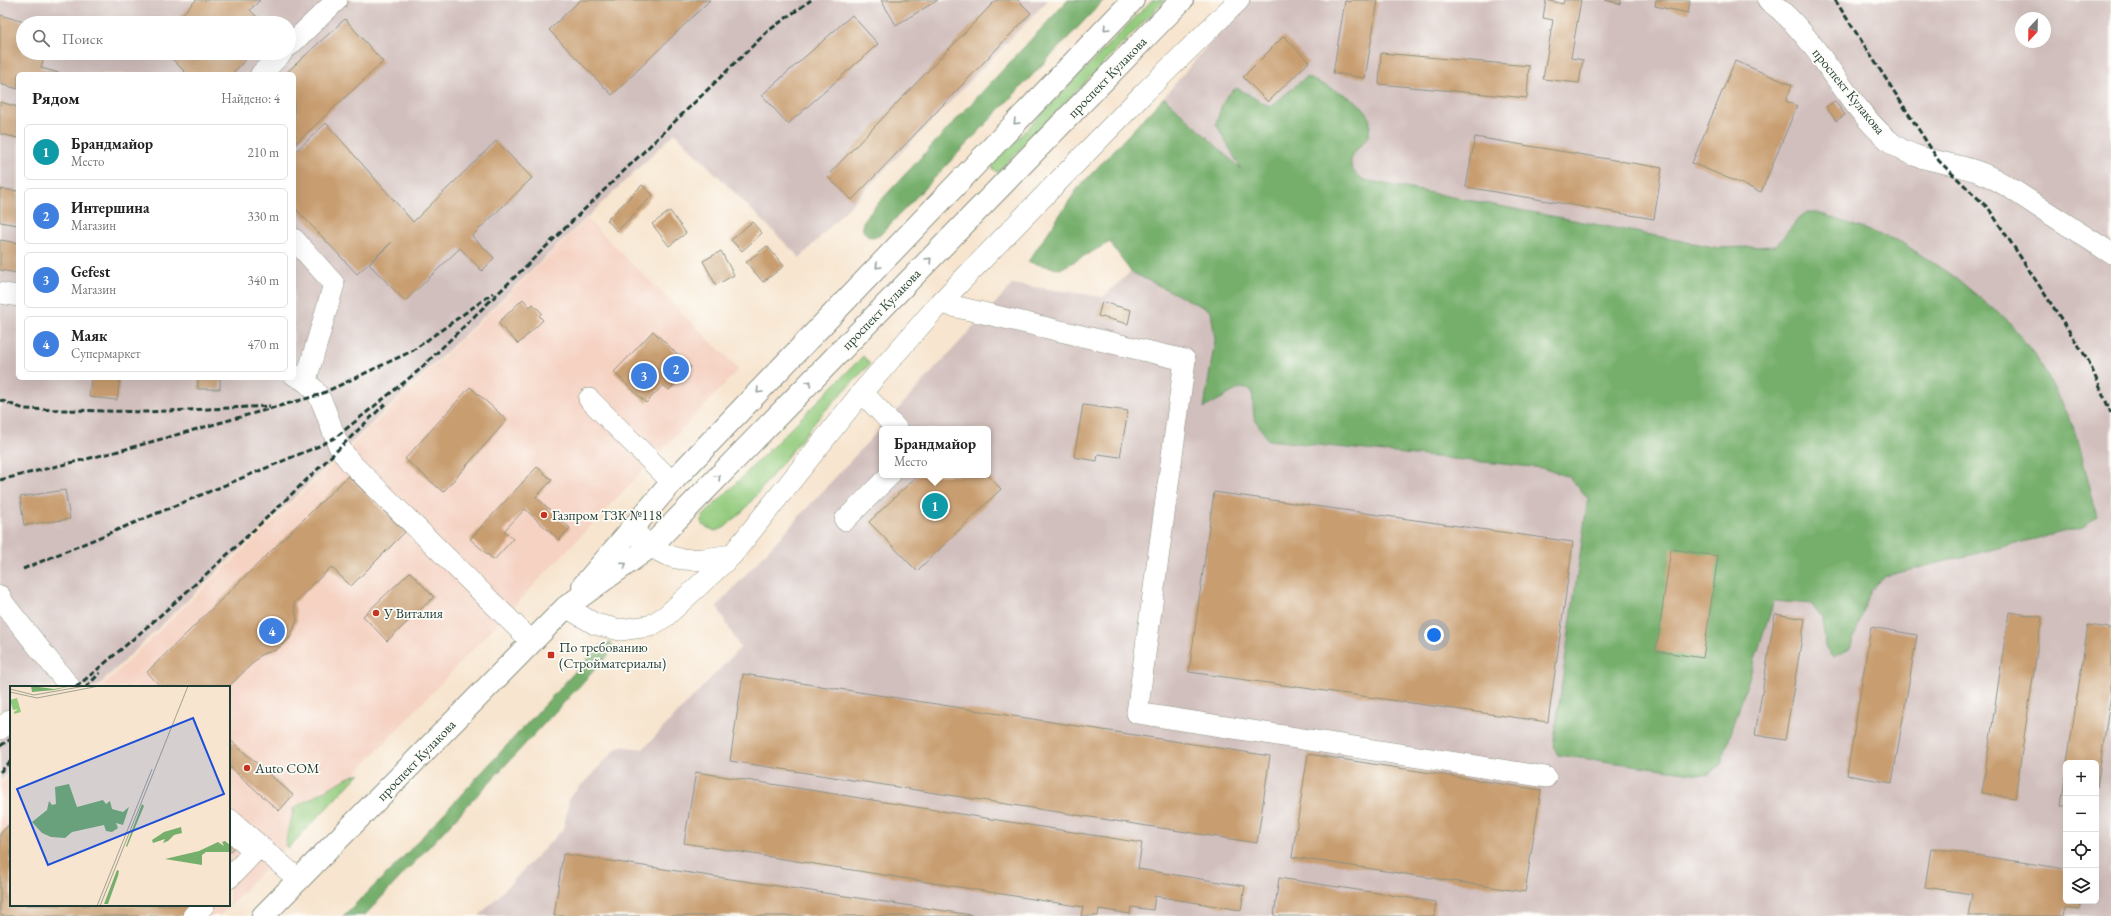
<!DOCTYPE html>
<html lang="ru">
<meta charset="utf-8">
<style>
body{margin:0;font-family:"EB Garamond",serif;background:#f6f6f6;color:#222}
.controls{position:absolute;right:12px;bottom:12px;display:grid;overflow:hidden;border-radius:6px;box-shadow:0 4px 16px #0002}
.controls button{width:36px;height:36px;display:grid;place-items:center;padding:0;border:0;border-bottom:1px solid #e0e0e0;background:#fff;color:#222;font:20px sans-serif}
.compass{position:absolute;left:2015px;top:12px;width:36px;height:36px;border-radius:50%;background:#fff;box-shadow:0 4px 16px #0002;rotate:202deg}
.you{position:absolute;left:1434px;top:635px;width:14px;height:14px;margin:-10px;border:3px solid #fff;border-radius:50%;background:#1a73e8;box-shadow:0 0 0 6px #1a73e833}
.badge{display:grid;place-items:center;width:26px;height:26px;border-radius:50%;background:#c8321e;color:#fff;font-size:13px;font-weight:700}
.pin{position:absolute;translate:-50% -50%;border:2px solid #fff;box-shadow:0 1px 4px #0006}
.popup{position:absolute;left:879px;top:426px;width:112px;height:52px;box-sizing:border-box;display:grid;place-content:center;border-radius:6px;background:#fff;filter:drop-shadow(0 1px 3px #0005);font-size:13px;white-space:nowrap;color:#767676}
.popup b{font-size:15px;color:#222}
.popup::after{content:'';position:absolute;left:50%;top:100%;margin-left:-8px;border:8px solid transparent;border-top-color:#fff}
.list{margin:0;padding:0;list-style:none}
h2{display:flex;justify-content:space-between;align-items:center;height:52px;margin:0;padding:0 16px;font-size:17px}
h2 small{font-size:13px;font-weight:400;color:#767676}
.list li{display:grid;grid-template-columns:26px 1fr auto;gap:12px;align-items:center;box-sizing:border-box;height:56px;margin:0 8px 8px;padding:0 8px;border:1px solid #e0e0e0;border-radius:6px}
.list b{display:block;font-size:15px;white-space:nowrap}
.list p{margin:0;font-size:13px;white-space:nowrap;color:#767676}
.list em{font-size:13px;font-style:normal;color:#767676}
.icon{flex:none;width:22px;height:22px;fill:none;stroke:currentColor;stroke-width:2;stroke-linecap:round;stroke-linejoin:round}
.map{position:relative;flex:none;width:2111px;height:916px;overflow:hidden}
.search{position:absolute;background:#fff;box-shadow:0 4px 16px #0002;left:16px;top:16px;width:280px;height:44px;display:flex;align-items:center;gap:10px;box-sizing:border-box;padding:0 14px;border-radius:22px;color:#767676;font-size:15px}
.panel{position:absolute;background:#fff;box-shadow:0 4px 16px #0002;left:16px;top:72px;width:280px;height:308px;border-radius:6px}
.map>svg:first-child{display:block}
</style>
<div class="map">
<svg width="2111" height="916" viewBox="0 0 2111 916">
<rect width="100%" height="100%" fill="#fdfcf7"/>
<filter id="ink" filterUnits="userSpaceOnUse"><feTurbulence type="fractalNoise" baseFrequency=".025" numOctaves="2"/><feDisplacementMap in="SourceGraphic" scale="8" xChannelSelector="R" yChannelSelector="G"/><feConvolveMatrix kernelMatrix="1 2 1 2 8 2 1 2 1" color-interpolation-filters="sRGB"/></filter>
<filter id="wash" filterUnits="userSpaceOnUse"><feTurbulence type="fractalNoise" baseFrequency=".012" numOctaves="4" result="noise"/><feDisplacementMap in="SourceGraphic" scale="16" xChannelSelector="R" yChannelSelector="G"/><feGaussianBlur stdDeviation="0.9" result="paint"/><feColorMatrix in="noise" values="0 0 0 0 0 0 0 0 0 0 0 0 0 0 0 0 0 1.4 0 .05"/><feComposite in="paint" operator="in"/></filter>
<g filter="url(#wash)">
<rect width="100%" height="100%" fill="#f7e5cf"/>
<path fill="#f5d2c2" d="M587,219L739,369L220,916H0V784L11,773V905H229V687H101Z"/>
<path fill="#d1bfbd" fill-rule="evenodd" d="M0,0H1048L800,258L675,133L97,687H11V770L0,781ZM23,23H289V53H23ZM18,74H294V378H18Z
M1246,0H2111V916H479L564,828L569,798L619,746L643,749L740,648L717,606L1013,284L1103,297L1242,170L1164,97ZM2021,18H2045V42H2021ZM882,429H988V475H882ZM2066,763H2096V901H2066Z"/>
<path fill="#93cb7d" stroke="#598458" d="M1152,0H1165L997,173L991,166Z
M863,356L870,364L820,416L745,509L724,528L715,531L702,525V517Z
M360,773L290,846L287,848L285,845L294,808L347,778Z"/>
<path fill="#76af6c" stroke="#4a7650" d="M1068,0H1104L879,236L870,237L863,231V222L870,212Z
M1306,77C1323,85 1364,99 1369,117C1371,123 1369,131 1369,136C1355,152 1339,164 1364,180L1719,248L1776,246L1799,218L1807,212H1816L1901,242L1956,278L2010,323L2038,359L2076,432L2097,516L2083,527L1886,576L1871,589L1850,649L1833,657L1825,647L1823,618L1811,604L1774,601L1721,764L1707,775L1558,755L1553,746L1588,498L1569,477L1542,468L1268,440L1254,418L1252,390L1240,388L1204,408L1215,340L1211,311L1131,272L1110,242L1060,269L1028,262L1078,188L1164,97L1241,169L1216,124C1221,109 1222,96 1237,88L1270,107Z
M611,642L613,650L365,915L343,916L396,865L598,647Z"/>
<g id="blocks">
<path fill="#c89d6f" d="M196,0H260L250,10L263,23H174Z
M580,0H710L612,95L549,30Z
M881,0H938L896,25Z
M996,0H1018L1031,13L852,200L827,176Z
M1351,0H1378L1365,78L1333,73L1345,1L1351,2Z
M1546,0L1563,4L1564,0H1581L1571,58L1583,60L1579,83L1543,79L1553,20L1543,18Z
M1605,0H1621L1620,4Z
M1656,0H1690L1688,13L1655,6Z
M0,15L28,23H23V53H45L41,68L63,74H18V89L0,84Z
M852,15L878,44L788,124L762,95Z
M345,19L383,62L294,145V74H285Z
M1284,36L1309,62L1268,102L1243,77Z
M166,53H252L232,74H187Z
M1381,53L1529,66L1527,98L1379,84Z
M1735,61L1792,85L1786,101L1797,106L1761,192L1692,163Z
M1835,101L1845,115L1836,121L1826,107Z
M0,102L18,107V138L0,134Z
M326,123L413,222L496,141L532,178L472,236L494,258L482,271L460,248L405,301L369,264L392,242L357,274L294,207V153Z
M1475,137L1662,168L1654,219L1466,187Z
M642,185L653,195L617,231L607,220Z
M0,189L18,191V225L0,222Z
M670,211L686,233L669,246L652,224Z
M752,222L762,233L742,251L731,240Z
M0,240L18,243V273L0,270Z
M767,246L784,266L763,282L746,262Z
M721,251L734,275L716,285L703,261Z
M523,299L530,307L533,304L542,313L539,316L543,320L518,344L498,323Z
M1102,302L1131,310L1128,324L1098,316Z
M653,331L691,367L669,390L663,385L646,403L614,372Z
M91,378H120L117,400L89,397Z
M198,378H220V389H198Z
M470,387L507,420L443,492L405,459Z
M1083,405L1128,411L1120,457L1098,454L1097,461L1074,457Z
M537,467L552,480L536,497L570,528L559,540L525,509L504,531L513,539L494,560L470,539Z
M918,475H988L1001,489L917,571L869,522Z
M348,476L405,532L351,586L331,567L294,603L297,620L290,638L276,650L262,654L228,687H161L147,672Z
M65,490L70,519L24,525L20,497Z
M1214,492L1573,542L1548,722L1189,672Z
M1671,549L1718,556L1703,658L1656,651Z
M410,572L434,597L387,641L363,616Z
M2009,612L2042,617L2015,798L1982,793Z
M1775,614L1805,619L1785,740L1755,735Z
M2088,625L2111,628V694L2097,787L2096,763H2067Z
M1871,627L1917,635L1892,783L1847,775Z
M743,674L1270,756L1257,843L730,761Z
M229,739L293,795L279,811L229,766Z
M1308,754L1541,790L1525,892L1292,857Z
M696,772L1142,843L1138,869L1245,886L1241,910L1155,896L1153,910L1131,907L1130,914L1099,909L1098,916H1081L1083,907L684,843Z
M2065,778H2066V806H2061Z
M11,823V905H197L187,916H0V834Z
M229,834L239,842L229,853Z
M1931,848L2066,869V901H2082L2080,910L2065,908L2063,916H1968L1972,894L1925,887Z
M563,854L972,915V916H554Z
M1279,878L1436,902L1434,916H1274Z"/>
</g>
</g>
<g filter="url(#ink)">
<use href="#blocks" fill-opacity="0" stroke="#8b9182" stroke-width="1"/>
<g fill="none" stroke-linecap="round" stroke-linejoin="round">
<defs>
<path id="minor" d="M1768,0C1820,38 1843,104 1893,144C1917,162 1949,161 1976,171C1999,179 2019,194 2039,207C2063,222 2087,238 2111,253
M289,46L337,0
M261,74L282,53
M294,239L334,284L306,380
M0,293L18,296
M940,303L1185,360L1137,713L1546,777
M294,375C327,389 325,420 340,448C343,453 347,458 351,463L531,641
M862,392L897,429
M589,399L672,482
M845,520L890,475
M630,529C670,564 680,563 732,555
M0,596L4,604L70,687
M566,607L595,624L620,630L650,626L666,616L732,555L862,392L940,303L1143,94L1239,0
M0,729L11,720
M229,819L299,880
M229,878L255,851L238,837
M193,916L204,905"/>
<path id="major" d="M583,586L672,482L1133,0
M263,916L566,607L650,547L1182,0"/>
</defs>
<use href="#minor" stroke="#8b9182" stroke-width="22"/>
<use href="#major" stroke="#8b9182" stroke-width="24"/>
<use href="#minor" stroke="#fff" stroke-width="21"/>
<use href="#major" stroke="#fff" stroke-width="22"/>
<path stroke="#1f3d34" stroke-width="3" stroke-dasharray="6 3" stroke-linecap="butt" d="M1835,0L1939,161L1989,209L2088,360L2111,413
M0,400L24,409L147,412L270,406
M0,480L115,452L319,395L412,351L493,293
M23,569L319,446L336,437L418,371L768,31L811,0
M76,687C184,599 285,501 385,404
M86,687L100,673
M0,746L11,739
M0,772L11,761"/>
</g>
<defs><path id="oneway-chevron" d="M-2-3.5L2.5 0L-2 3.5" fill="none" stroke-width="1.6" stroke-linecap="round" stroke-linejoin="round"/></defs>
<g stroke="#8f9e9a">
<use href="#oneway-chevron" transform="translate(1106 28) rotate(134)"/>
<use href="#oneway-chevron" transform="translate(1016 122) rotate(134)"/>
<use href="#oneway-chevron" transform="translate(929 260) rotate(-46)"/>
<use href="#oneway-chevron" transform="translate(878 266) rotate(134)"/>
<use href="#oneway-chevron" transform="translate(809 383) rotate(-46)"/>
<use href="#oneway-chevron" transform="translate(759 391) rotate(134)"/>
<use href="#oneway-chevron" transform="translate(718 477) rotate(-46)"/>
<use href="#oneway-chevron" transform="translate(624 565) rotate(-35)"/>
</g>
</g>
<g fill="#c8321e" stroke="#fdfcf7" stroke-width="1.5">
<circle cx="544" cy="515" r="4"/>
<circle cx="376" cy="613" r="4"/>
<rect x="547" y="651" width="8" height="8" rx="2"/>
<circle cx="247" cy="768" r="4"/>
</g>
<g text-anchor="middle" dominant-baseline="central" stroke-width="3.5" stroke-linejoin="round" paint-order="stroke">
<g font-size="14" fill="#1f3d34" stroke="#fdfcf7">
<text transform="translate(1107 77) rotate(-46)">проспект Кулакова</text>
<text transform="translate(1849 91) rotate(51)">проспект Кулакова</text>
<text transform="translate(881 309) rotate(-46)">проспект Кулакова</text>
<text transform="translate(416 760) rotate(-46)">проспект Кулакова</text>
</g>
<g font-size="14" fill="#1f3d34" stroke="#fdfcf7" text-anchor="start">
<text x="552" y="515">Газпром ТЗК №118</text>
<text x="384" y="613">У Виталия</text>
<text x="559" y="647">По требованию<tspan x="559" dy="16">(Стройматериалы)</tspan></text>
<text x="255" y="768">Auto COM</text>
</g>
</g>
<g transform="translate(10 686)">
<rect width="220" height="220" fill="#f7e5cf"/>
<path d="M7,12L11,26L4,28V26L8,23L3,24L0,14Z" fill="#93cb7d"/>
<path d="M21,0L44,3L61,0L44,4L22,6ZM59,98L67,121L93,114L96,118L100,115L102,123L113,126L119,121L113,139L106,137L108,142L102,146L96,145L94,139L62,146L55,152L41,151L32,147L22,136L37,124L39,115L42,119L46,118L45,101ZM132,118L134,120L117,161L116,160ZM171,141L172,147L164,149L158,155L153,157L155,153L143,157L142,154L154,146ZM215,155L220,159V166H196L192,169V179L155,173L189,165L208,156L214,160L212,156ZM107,184L109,185L108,190L98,218H94Z" fill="#76af6c"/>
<path fill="none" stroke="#a1a291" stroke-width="1" d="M0,3L24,9L75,0M0,6L27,12L89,0M87,220L142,83M90,220L178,0"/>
<path fill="#1d4ed8" fill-opacity="0.15" stroke="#1d4ed8" stroke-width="2" d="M183,32L214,108L38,179L7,103Z"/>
<rect width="220" height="220" fill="none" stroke="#1f3d34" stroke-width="2"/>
</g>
</svg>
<div class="controls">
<button>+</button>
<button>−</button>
<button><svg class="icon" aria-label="locate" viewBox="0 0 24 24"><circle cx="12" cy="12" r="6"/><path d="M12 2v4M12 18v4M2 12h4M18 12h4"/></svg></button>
<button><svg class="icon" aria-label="layers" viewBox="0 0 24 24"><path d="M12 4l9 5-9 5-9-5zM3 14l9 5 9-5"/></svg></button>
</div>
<svg class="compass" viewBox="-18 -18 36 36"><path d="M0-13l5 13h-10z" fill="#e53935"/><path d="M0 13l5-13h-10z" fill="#767676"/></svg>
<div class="you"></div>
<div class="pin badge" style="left:935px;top:506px;background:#0f9aa8">1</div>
<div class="popup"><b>Брандмайор</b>Место</div>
<div class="pin badge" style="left:676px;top:369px;background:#3f7fe0">2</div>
<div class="pin badge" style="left:644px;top:376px;background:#3f7fe0">3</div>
<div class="pin badge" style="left:272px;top:631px;background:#3f7fe0">4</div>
<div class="search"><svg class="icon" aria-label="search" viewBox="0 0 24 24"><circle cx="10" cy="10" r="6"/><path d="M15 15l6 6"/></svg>Поиск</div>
<section class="panel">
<h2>Рядом<small>Найдено: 4</small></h2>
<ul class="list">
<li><span class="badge" style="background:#0f9aa8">1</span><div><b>Брандмайор</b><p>Место</p></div><em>210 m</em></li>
<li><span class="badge" style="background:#3f7fe0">2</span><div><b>Интершина</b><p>Магазин</p></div><em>330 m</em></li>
<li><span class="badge" style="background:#3f7fe0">3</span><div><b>Gefest</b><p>Магазин</p></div><em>340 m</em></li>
<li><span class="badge" style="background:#3f7fe0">4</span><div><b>Маяк</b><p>Супермаркет</p></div><em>470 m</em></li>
</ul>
</section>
</div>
